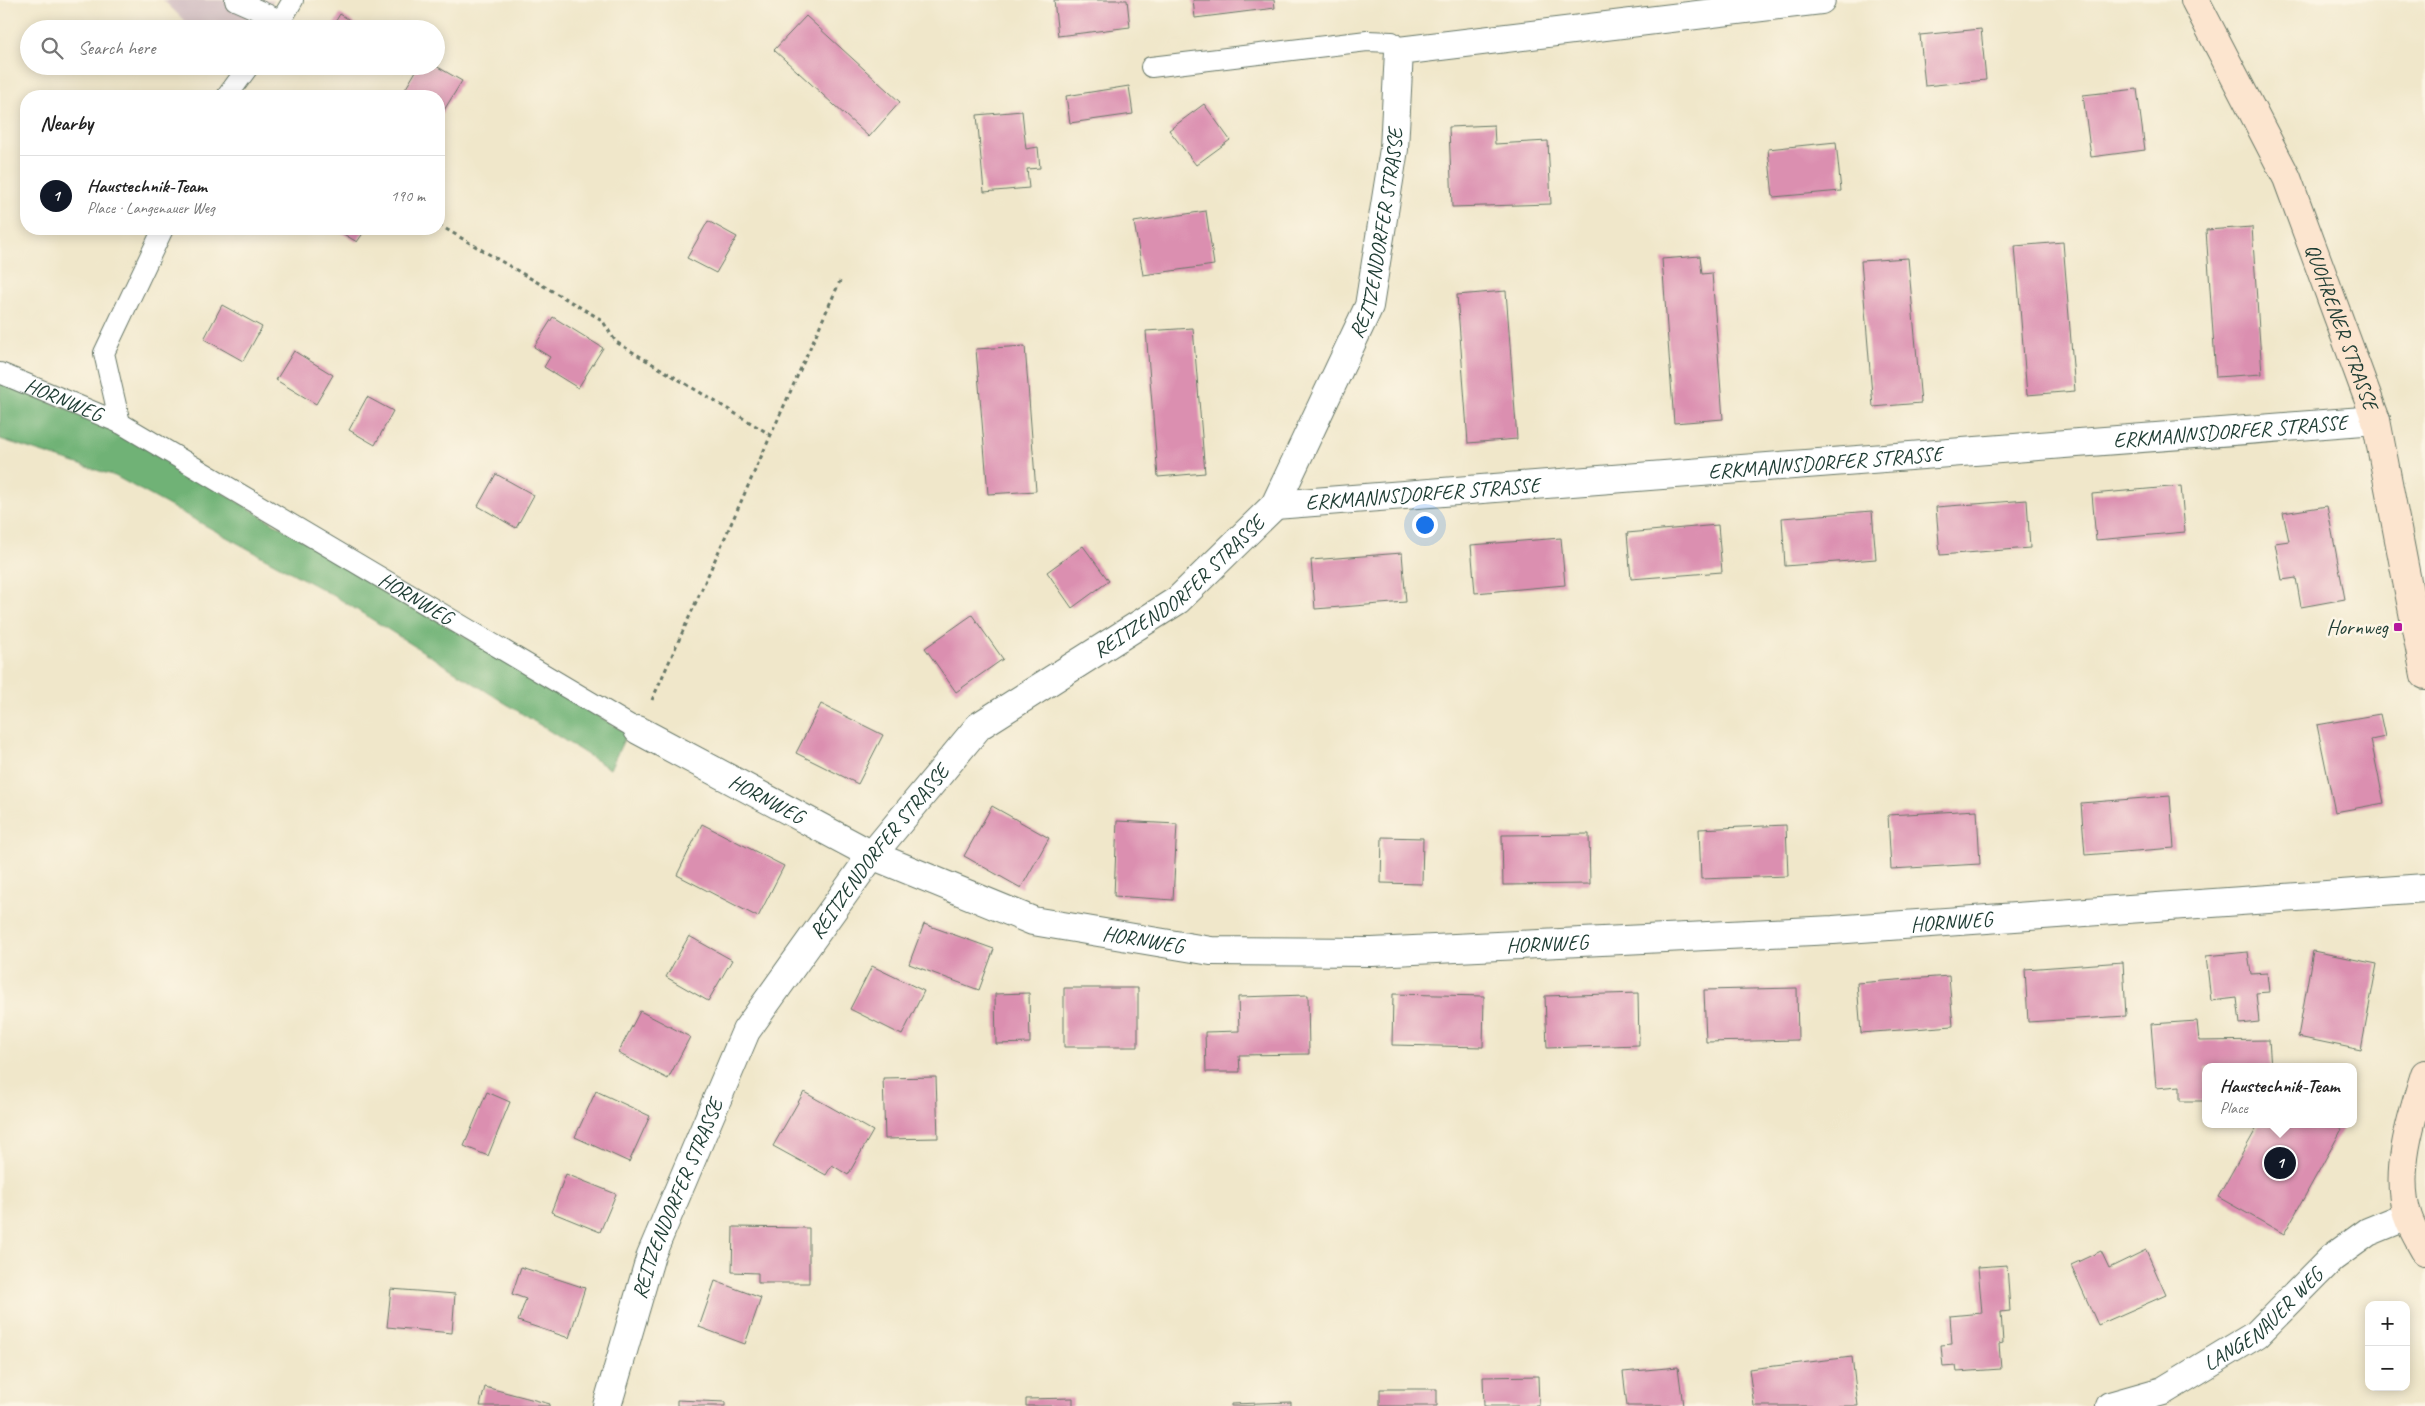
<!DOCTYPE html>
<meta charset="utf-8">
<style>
body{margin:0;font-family:Caveat,sans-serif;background:#f2f2f2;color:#222}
.controls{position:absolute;right:15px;bottom:15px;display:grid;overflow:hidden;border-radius:10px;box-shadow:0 2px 12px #0003}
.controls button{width:45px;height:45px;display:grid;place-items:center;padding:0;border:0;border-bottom:1px solid #e0e0e0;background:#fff;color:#222;font:25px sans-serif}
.you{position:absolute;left:1424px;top:524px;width:18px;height:18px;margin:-12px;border:4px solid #fff;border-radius:50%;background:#1a73e8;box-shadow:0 0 0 8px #1a73e833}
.badge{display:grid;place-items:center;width:32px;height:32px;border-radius:50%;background:#111827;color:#fff;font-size:16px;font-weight:700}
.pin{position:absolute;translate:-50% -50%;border:2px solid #fff;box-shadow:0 1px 5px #0006}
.popup{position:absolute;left:2202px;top:1063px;width:155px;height:65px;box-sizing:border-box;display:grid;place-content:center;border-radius:10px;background:#fff;filter:drop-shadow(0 1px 4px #0005);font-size:16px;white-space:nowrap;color:#767676}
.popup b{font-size:19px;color:#222}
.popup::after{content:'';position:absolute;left:50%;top:100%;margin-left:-10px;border:10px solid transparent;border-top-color:#fff}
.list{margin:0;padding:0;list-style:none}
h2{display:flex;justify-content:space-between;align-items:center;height:65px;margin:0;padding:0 20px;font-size:21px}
h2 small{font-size:16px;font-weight:400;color:#767676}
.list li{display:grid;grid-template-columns:32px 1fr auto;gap:15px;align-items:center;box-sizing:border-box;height:80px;padding:0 20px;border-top:1px solid #e0e0e0}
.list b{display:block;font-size:19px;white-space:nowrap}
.list p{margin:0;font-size:16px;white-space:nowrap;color:#767676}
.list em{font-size:16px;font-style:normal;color:#767676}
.icon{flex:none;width:28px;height:28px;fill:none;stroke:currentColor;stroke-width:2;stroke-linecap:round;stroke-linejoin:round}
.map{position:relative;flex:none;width:2425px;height:1406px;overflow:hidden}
.search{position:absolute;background:#fff;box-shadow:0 2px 12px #0003;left:20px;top:20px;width:425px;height:55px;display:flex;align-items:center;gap:12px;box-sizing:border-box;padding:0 18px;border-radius:28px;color:#767676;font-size:19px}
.panel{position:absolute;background:#fff;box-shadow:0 2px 12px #0003;left:20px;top:90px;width:425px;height:145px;border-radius:20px}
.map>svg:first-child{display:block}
</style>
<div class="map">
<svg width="2425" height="1406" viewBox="0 0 2425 1406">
<rect width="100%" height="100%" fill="#fcf5e5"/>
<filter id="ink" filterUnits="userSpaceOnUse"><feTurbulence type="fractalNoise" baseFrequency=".02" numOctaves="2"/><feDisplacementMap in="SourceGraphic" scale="10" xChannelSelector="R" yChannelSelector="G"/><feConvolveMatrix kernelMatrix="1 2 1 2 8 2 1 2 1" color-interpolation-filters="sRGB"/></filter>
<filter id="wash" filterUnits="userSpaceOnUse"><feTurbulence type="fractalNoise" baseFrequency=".0096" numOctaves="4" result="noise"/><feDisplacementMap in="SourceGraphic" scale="20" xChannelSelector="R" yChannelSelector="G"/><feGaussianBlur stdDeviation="1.12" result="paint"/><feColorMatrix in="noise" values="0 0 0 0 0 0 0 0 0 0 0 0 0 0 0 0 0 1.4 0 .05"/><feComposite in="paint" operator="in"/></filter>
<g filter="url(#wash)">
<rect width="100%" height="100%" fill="#f0e7ca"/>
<path fill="#d2bec2" d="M163,0H274L256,29H193Z"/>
<path fill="#70b276" stroke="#487855" d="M0,383L107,424L627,733L610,769L338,598L115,476L0,439Z"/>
<g id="blocks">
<path fill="#db8fb0" d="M1054,0H1127L1130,27L1058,36Z
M1193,0H1274L1275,8L1195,18Z
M340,14L364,29H331Z
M806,16L900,102L869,137L774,50Z
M1981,29L1986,80L1925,86L1920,35Z
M419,66H436L462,81L441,115L439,114V96H409L403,93Z
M1129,86L1133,114L1070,123L1066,96Z
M2137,89L2145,150L2091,157L2083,95Z
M1204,104L1230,140L1196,165L1169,130Z
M1022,111L1026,149L1038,147L1040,168L1027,169L1029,188L984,192L977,115Z
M1494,125L1495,144L1548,141L1551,204L1452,207L1449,127Z
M1836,142L1841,191L1773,197L1768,149Z
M1206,211L1214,265L1143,275L1134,222Z
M708,221L737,237L716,273L687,258Z
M2252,227L2262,374L2216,377L2206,230Z
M335,229H366L357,242Z
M2063,242L2075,391L2027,395L2015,246Z
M1700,256L1702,274L1712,273L1723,419L1674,423L1662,259Z
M1908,258L1921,403L1873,407L1861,261Z
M1506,291L1517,439L1468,443L1457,295Z
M222,305L262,327L243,361L204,339Z
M553,317L603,348L578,388L544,367L550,357L534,347Z
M1193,328L1205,473L1158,477L1146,331Z
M1025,346L1036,491L988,494L976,349Z
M294,351L333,375L316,404L276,380Z
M367,397L393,411L375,445L349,430Z
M496,474L534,495L516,528L478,506Z
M2181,486L2185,532L2096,540L2092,494Z
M2027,500L2030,548L1940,555L1936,507Z
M2327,506L2345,599L2301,607L2296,578L2282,580L2275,543L2289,541L2283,513Z
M1872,511L1876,559L1785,566L1782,518Z
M1718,525L1722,572L1631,579L1627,533Z
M1561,538L1565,585L1475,593L1471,545Z
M1083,546L1109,581L1072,608L1047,572Z
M1402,553L1406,602L1315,609L1311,560Z
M972,615L1003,659L956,692L925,648Z
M821,704L883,735L858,784L796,753Z
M2380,714L2385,737L2371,740L2384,803L2335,812L2317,725Z
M2170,796L2174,848L2085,855L2081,803Z
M992,806L1049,838L1021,888L964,856Z
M1977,810L1980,864L1891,869L1888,815Z
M1117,821L1177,824L1173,900L1114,896Z
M702,824L784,866L758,917L677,875Z
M1786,825L1788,876L1701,879L1699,829Z
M1589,834L1590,884L1503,885L1502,835Z
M1382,837L1423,838L1422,884L1381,883Z
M924,924L994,949L979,990L909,964Z
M689,936L732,960L708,1001L666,977Z
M2313,951L2377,964L2361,1050L2298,1037Z
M2248,952L2251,974L2267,973L2269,992L2256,993L2259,1022L2240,1024L2237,998L2211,1001L2206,956Z
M2123,962L2126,1016L2028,1022L2025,969Z
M872,966L924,991L902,1035L850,1009Z
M1949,976L1953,1026L1861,1033L1857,983Z
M1064,988H1138V1047H1064Z
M1797,988L1798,1040L1706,1042L1704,990Z
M1029,993L1030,1043L996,1044L995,994Z
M1638,993L1639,1045L1547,1048L1545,996Z
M1393,994L1484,996L1483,1047L1392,1045Z
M1308,995L1309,1054L1239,1055L1240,1072H1206L1205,1032L1239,1031L1238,997Z
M640,1011L690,1037L668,1079L618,1053Z
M2197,1021L2199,1041L2269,1040L2271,1067H2206V1101H2180V1086L2156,1088L2151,1024Z
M936,1077L938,1138L885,1139L883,1078Z
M596,1091L650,1116L629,1162L575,1137Z
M487,1092L510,1102L488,1156L464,1146Z
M804,1092L873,1131L848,1175L832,1165L826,1175L773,1146Z
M2259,1124H2333L2342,1129L2284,1234L2218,1197Z
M566,1174L616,1194L600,1232L551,1212Z
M733,1227L809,1228V1283H758V1273L732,1272Z
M2146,1250L2166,1295L2098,1325L2071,1265L2101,1251L2109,1268Z
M2007,1265L2010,1311L2001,1312L2003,1343L1999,1344L2001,1369L1957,1372L1956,1366L1943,1367L1941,1345L1952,1344L1950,1316L1982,1313L1978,1267Z
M521,1267L585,1288L569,1338L518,1321L526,1299L512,1294Z
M715,1281L761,1298L745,1344L699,1327Z
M391,1289L455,1294L452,1333L387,1327Z
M1852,1357L1858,1406H1754L1749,1369Z
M1678,1367L1683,1406H1627L1623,1372Z
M1538,1376L1539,1406H1484L1483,1377Z
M485,1387L550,1404L549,1406H480Z
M1380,1389H1437V1406H1380Z
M1073,1398V1406H1026V1399Z
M677,1400L725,1402V1406H677Z
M1291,1402V1406H1231V1404Z"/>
</g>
</g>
<g filter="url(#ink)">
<use href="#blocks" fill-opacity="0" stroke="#687868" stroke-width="1"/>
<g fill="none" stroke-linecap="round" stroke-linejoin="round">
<defs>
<g id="lane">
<path d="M235,0L282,21"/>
<path d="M276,29L293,0"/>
<path d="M1151,67L1367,41L1392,42L1399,51"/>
<path d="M227,96L249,66"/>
<path id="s1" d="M0,373L120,423L638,730"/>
<path d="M120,423L104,353L163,229"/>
</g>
<g id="street">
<path id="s2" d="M1275,505L2376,420"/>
<path id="s3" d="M638,730L872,855L1033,921L1211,951L1372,952L1833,930L2425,888"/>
<path id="s4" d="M607,1406L651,1255L746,1031L872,855L979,726L1178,600L1275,505L1369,306L1394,149L1399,51L1821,0"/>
<path id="s5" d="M2110,1406L2163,1391L2257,1334L2332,1258L2368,1232L2407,1216"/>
</g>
<g id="secondary">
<path id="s6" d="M2195,0L2287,178L2376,420L2425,675"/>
<path d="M2425,1074C2412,1116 2393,1173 2408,1217C2412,1229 2419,1240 2425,1251"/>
</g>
</defs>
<use href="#lane" stroke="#687868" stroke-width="22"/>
<use href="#street" stroke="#687868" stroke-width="30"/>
<use href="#secondary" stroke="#687868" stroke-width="30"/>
<path stroke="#687868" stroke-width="3" stroke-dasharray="4 4" stroke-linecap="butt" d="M439,225L602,320L616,342L771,435
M652,700L840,281"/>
<use href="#lane" stroke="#fff" stroke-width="20"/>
<use href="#street" stroke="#fff" stroke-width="28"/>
<use href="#secondary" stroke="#fce5cf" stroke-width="28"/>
</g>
</g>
<rect fill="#b5179e" stroke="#fcf5e5" stroke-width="2" x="2393" y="622" width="10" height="10" rx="2.5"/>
<g text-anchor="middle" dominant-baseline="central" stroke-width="5" stroke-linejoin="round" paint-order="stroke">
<g font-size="21" fill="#1f3d34" stroke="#fcf5e5">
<text stroke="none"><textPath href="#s4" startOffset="1449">REITZENDORFER STRASSE</textPath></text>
<text stroke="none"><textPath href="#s6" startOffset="359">QUOHRENER STRASSE</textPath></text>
<text stroke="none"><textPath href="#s1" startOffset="69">HORNWEG</textPath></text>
<text stroke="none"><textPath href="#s2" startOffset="958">ERKMANNSDORFER STRASSE</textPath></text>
<text stroke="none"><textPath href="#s2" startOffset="552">ERKMANNSDORFER STRASSE</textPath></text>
<text stroke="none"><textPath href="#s2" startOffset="148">ERKMANNSDORFER STRASSE</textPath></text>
<text stroke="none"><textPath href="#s4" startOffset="1029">REITZENDORFER STRASSE</textPath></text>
<text stroke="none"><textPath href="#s1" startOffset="474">HORNWEG</textPath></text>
<text stroke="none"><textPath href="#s3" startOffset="146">HORNWEG</textPath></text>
<text stroke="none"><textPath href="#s4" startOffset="624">REITZENDORFER STRASSE</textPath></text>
<text stroke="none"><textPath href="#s3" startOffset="1361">HORNWEG</textPath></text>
<text stroke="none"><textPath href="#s3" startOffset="551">HORNWEG</textPath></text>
<text stroke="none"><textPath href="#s3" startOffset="956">HORNWEG</textPath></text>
<text stroke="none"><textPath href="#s4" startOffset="219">REITZENDORFER STRASSE</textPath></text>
<text stroke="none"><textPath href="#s5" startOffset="179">LANGENAUER WEG</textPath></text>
</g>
<g font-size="21" fill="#1f3d34" stroke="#fcf5e5" text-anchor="end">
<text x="2388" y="627">Hornweg</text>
</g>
</g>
</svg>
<div class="controls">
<button>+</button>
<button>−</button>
</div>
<div class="you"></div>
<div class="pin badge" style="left:2280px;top:1163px">1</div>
<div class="popup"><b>Haustechnik-Team</b>Place</div>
<div class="search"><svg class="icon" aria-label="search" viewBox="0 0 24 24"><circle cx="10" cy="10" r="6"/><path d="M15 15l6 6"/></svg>Search here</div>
<section class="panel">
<h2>Nearby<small></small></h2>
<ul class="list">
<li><span class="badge">1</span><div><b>Haustechnik-Team</b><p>Place · Langenauer Weg</p></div><em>190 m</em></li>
</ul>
</section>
</div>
